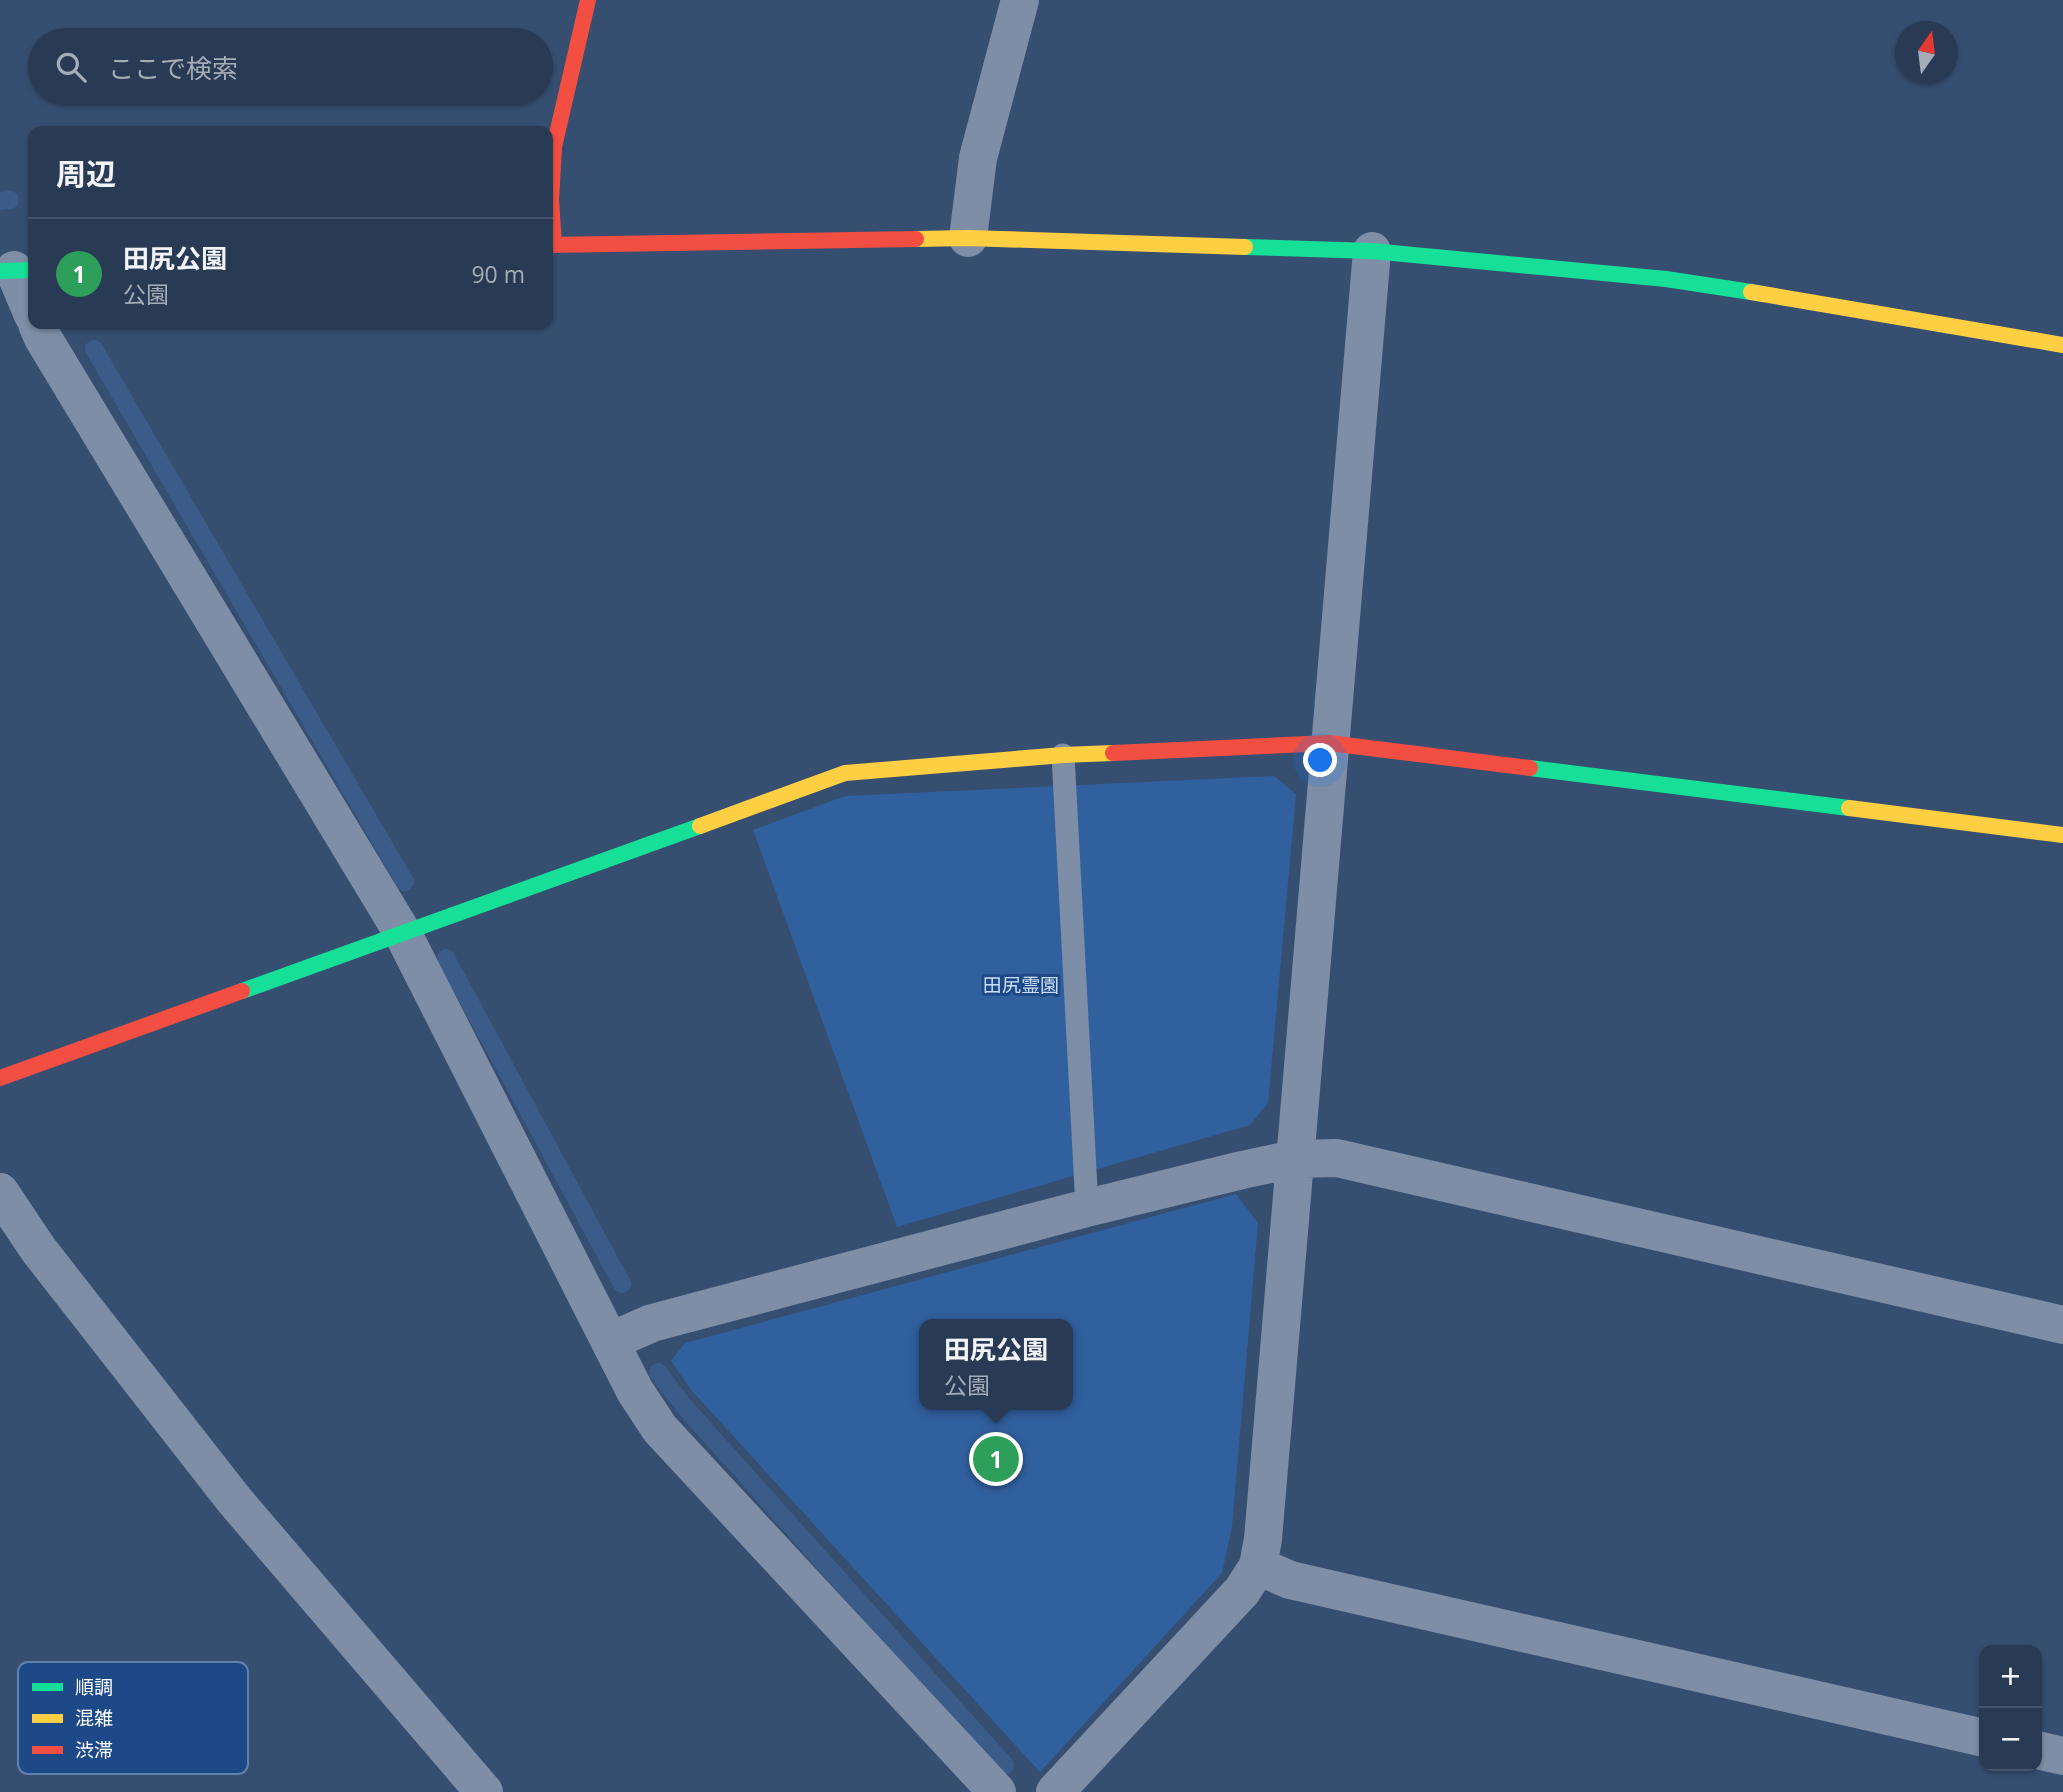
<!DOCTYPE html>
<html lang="ja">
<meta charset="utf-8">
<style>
body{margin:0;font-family:"Open Sans","Noto Sans JP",sans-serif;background:#34455e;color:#f1f3f6}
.controls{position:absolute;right:21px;bottom:21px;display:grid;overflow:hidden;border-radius:14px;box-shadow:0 2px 5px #0004}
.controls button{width:63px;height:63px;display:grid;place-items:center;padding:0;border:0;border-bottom:2px solid #44546b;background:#283a54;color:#f1f3f6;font:35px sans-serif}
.compass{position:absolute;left:1895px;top:21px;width:63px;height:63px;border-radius:50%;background:#283a54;box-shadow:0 2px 5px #0004;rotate:14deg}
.you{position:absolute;left:1321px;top:761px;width:24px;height:24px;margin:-18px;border:5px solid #fff;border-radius:50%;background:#1a73e8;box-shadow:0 0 0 10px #1a73e833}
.badge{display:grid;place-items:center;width:46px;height:46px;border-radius:50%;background:#8bbbb9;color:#fff;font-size:23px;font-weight:700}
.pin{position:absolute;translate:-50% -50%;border:4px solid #fff;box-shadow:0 2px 7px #0006}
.popup{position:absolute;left:919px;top:1319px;width:154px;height:91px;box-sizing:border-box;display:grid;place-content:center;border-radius:14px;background:#283a54;filter:drop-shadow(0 2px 5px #0005);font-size:23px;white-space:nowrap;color:#a5adb8}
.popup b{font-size:26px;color:#f1f3f6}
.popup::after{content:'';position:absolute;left:50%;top:100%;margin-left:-14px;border:14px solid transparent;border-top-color:#283a54}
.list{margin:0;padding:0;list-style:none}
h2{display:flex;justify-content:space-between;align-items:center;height:91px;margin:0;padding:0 28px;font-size:30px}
h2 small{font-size:23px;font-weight:400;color:#a5adb8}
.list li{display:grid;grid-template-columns:46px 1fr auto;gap:21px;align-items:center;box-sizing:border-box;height:112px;padding:0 28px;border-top:2px solid #44546b}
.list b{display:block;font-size:26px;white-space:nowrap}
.list p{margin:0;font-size:23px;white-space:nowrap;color:#a5adb8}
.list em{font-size:23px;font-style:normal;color:#a5adb8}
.icon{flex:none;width:38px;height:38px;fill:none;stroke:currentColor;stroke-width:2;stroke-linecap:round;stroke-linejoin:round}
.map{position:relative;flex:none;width:2063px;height:1792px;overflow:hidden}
.search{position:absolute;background:#283a54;box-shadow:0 2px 5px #0004;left:28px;top:28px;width:525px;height:77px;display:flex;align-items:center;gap:18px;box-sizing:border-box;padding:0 24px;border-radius:38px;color:#a5adb8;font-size:26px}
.panel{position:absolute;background:#283a54;box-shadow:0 2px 5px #0004;left:28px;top:126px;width:525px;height:203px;border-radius:14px}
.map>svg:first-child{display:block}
</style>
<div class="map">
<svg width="2063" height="1792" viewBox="0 0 2063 1792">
<rect width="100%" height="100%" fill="#364e70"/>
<path fill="#31609f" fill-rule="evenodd" d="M1274,776L1296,794L1268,1103L1250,1125L897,1227L753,830L845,796Z
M1236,1194L1258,1223L1232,1527L1222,1573L1040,1772L692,1391L671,1361L685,1343ZM924,1324H1068V1405H924Z"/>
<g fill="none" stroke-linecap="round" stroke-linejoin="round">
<path stroke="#3b5c89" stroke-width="18" d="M0,201L10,200
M94,349L405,882
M446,958L622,1284
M658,1372L683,1405L1005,1765"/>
<path stroke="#7d8ea6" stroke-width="23" d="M1063,755L1087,1208"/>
<path stroke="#7d8ea6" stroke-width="38" d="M968,238L978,158L1020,0
M14,270L33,315
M37,324L43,338L402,932L635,1391L660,1429L997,1792
M0,1192L38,1249L235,1501L484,1792
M611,1341L652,1323L1087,1208L1242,1170L1294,1159L1337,1158L2063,1325
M1258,1566L1290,1580L1984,1738
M2037,1750L2063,1756
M1055,1792L1242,1591L1258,1566L1263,1539L1372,251"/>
<path stroke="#16e098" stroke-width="16" d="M1245,247L1372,251L1666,279L1751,292
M0,271L33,270
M1530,768L1849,808
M242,991L700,826"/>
<path stroke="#ffcf43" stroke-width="16" d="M916,239L968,238L1245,247
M1751,292L2063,345
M1849,808L2063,835
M700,826L845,773L1063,755L1113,753"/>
<path stroke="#f24e42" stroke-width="16" d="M548,245L916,239
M554,245L551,200L554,147L588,0
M1113,753L1329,743L1530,768
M0,1078L242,991"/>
</g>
<g text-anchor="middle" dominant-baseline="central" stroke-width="6" stroke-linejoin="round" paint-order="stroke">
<g font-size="19" fill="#ccdff9" stroke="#1d4989">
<text x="1021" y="985">田尻霊園</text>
</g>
</g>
<rect x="18" y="1662" width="230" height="112" rx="10" fill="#1d4989" stroke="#6180ac" stroke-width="2"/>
<rect x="32" y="1683" width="31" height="8" fill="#16e098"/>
<rect x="32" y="1714" width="31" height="9" fill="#ffcf43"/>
<rect x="32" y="1746" width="31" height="8" fill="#f24e42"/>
<g font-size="19" fill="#fff">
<text x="75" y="1694">順調</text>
<text x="75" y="1725">混雑</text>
<text x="75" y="1757">渋滞</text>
</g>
</svg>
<div class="controls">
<button>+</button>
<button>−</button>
</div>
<svg class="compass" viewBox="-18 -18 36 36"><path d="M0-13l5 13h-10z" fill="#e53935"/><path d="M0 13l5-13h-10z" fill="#a5adb8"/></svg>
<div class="you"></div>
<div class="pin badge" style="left:996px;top:1459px;background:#2e9e5b">1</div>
<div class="popup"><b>田尻公園</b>公園</div>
<div class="search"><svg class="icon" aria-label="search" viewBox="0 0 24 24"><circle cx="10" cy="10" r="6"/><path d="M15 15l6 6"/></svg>ここで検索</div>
<section class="panel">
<h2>周辺<small></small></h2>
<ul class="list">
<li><span class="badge" style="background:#2e9e5b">1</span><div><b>田尻公園</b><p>公園</p></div><em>90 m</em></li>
</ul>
</section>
</div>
